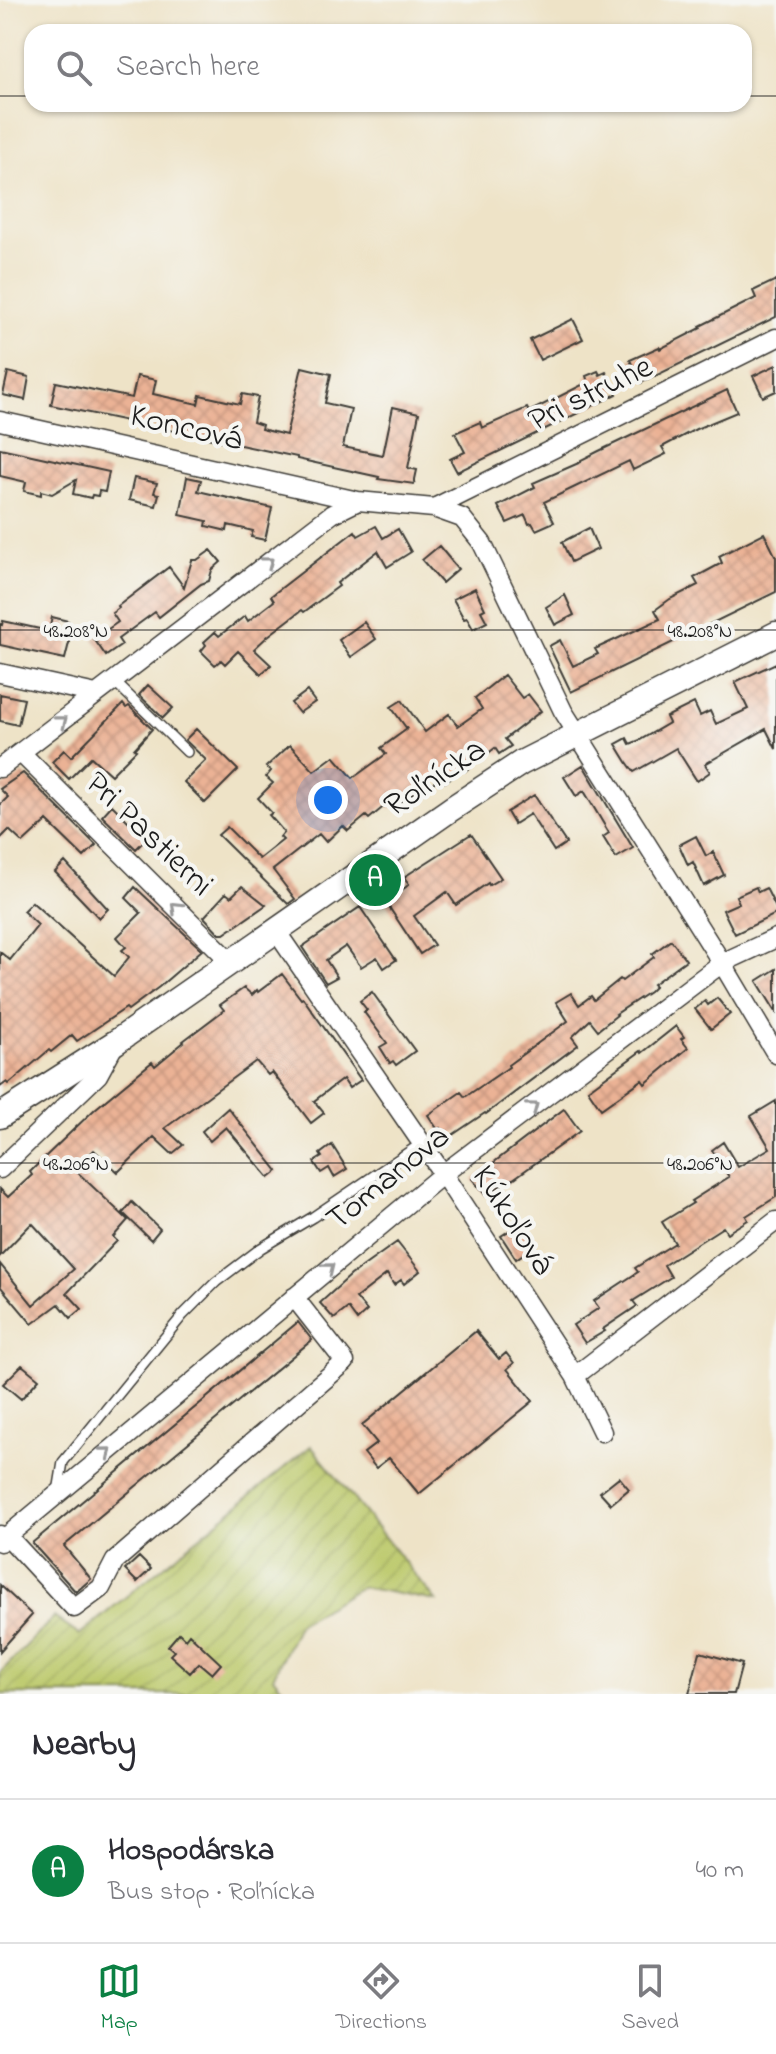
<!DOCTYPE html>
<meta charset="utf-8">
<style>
body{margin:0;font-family:"Indie Flower",sans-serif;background:#f7f7f7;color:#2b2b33}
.you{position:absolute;left:328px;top:800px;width:28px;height:28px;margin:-20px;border:6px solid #fff;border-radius:50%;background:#1a73e8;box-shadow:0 0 0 12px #1a73e833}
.badge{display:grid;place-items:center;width:52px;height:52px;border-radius:50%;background:#0b8043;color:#fff;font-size:26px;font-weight:700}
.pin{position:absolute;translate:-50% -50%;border:4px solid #fff;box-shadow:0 2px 8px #0006}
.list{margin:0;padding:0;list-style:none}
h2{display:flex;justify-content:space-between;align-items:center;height:104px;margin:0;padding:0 32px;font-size:34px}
h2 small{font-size:26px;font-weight:400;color:#7c7c81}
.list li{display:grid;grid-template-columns:52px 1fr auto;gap:24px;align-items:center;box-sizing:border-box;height:144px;padding:0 32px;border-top:2px solid #e1e1e2}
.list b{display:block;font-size:30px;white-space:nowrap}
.list p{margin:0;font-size:26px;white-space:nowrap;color:#7c7c81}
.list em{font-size:26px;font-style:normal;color:#7c7c81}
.icon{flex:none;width:44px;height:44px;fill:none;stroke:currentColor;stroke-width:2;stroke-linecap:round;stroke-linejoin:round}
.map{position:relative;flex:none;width:776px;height:1694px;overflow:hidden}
.search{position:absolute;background:#fff;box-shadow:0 2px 6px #0004;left:24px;right:24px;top:24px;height:88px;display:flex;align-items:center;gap:20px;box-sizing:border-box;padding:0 28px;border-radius:24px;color:#7c7c81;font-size:30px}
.sheet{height:248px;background:#fff}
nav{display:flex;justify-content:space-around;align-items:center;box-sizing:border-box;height:112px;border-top:2px solid #e1e1e2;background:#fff;font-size:22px;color:#7c7c81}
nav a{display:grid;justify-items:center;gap:4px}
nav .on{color:#0b8043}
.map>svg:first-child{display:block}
</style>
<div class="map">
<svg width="776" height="1694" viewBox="0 0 776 1694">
<defs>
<pattern id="garden-furrows" width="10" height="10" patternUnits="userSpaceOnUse" patternTransform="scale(2)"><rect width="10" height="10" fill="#bcc96b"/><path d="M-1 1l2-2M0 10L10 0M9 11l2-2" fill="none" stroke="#a1ac5c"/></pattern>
<pattern id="building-cross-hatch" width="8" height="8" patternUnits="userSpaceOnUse" patternTransform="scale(2)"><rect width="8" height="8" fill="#ebb295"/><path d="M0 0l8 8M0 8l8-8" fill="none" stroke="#c99880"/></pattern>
</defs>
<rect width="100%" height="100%" fill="#f6f6f2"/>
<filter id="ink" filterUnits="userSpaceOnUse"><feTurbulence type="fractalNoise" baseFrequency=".0125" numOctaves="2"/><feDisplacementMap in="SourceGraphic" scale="16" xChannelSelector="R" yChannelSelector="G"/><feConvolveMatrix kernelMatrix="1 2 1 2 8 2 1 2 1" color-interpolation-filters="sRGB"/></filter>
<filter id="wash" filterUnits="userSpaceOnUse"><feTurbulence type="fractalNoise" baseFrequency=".006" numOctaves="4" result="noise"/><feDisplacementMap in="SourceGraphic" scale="32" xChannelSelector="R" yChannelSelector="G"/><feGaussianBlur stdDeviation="1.8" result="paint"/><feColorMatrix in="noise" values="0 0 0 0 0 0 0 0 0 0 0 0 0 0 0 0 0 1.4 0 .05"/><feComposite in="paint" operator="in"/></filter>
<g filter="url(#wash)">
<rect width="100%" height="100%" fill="#eee3c7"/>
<path fill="url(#garden-furrows)" stroke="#6c7244" stroke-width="2" d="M311,1446L436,1601L361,1587L299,1623L273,1677L287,1694H0V1673L54,1617L79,1635Z"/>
<g id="blocks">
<path fill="url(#building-cross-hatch)" d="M776,280V317L641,383L630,360L659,347L660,349L701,328L700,326L756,298L753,291Z
M573,319L583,339L540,360L530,340Z
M776,365V391L763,397L753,376Z
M302,367L331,374L325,403L351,409L343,447L383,455L393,407L419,413L408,468L417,470L414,484L378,479L379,477L297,459V457L51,405L56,382L132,398L137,376L156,380L153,394L198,404L200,395L240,404L242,394L258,397L253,422L262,425L261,429L286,435Z
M598,371L600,375L606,372L617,394L457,472L450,459L465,452L455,433L480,422L482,428L527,408L529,412L588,382L586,376Z
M8,372L29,377L25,400L3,395Z
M727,390L737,412L696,429L662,447L666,454L633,470L629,461L544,502L554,522L536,530L532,523L529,524L525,515L507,523L498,506L535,487L533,483L581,462V460L599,451Z
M0,448L109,472L105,492L99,491L98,496L92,495L91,498L73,494L76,480L52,494L41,491V495L24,491L26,482L0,476Z
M187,477L201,480L198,491L272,508L265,540L251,537L253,531L228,525L227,531L206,526L207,521L180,515Z
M134,478L157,483L154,493L159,494L156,506L129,500Z
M376,526L383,538L398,529L411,552L387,567L378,551L337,583L339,586L304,612L302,610L268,636L254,649L271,665L261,674L238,651L225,664L221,660L215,665L201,651L206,645L204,642L215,632L219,636L245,616L248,621L274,601L271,596L355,531L358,536Z
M589,528L598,549L571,562L562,542Z
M764,533L776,557V592L571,692L549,646L560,640L573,666L598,654L595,649L660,619L655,610L670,599L698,585L694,578L722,563L719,556Z
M439,546L458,569L442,583L422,560Z
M211,550L221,562L212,570L209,581L201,584L159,617L155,612L118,639L122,645L106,656L94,639L118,622L112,613L119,608L118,606L169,567L184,587L192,560H197Z
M475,588L485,609L481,611L487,622L473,629L467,618L464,619L453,599Z
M565,595L574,615L555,625L546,607Z
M52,617L68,621L65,636L69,637V643L65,659L0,645V624L2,625L3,621L49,631Z
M364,622L376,639L351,657L339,640Z
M776,663V749L766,729L705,764L710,772L697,781L676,748L634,772L627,762L616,744L627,738L630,744L640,740L669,723L666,717L694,703L700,716L710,711L716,724L748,709L735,682Z
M504,675L522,698L528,694L541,711L505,739L511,746L499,754L495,748L465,771L463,768L445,782L441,777L417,795L415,792L390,809L387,804L369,819L366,816L348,831L343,826L326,842L319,834L273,870L295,899L288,904L218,835L227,827L259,859L283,840L280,837L284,832L269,815L272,813L258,798L273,783L266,777L271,771L266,767L290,745L314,771L334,756L353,778L386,754L381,748L407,729L391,707L402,700L425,732L449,714L458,726L482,709L475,698Z
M148,685L173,708L163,718L139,695Z
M307,691L315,702L299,713L291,703Z
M0,694L24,699L18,725L0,721Z
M123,704L126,708L129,706L152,729L134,749L136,750L111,775L91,757L69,779L52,762L64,750L71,757Z
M196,729L238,770L205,803L184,782L206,760L185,740Z
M583,765L633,848L616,858L603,837L609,833L584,791L576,796L564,777Z
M23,773L96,845L84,857L47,821L23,843L9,830L0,839V805L8,797L0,789Z
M534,795L566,843L554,851L530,814L514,824L507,812Z
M112,805L146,839L136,849L102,816Z
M471,834L501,878L489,885L488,883L456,905L447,892L414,916L434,945L420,954L385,901L406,887L409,884L404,877Z
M696,836L706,856L713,852L724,875L704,886L693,862L688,865L679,845Z
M65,862L108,909L99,918L55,872Z
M242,886L266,905L224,934H220L204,917L226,893L231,897Z
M135,887L202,950L159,987L128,1010L126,1008L77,1041L72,1035L51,1052L49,1050L9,1084L7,1082L0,1087V952L10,960L38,925L23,911L32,902L114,976L129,957L122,950L126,947L117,937L141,913L126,898Z
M756,887L758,892L766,888L776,908V914L735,934L723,910L739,903L736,896Z
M360,907L396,960L384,968L377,957L361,967L346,946L326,960L337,977L326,983L302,947Z
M671,940L686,960L653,984L655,986L649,992L616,1014L617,1015L598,1030L590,1020L572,1037L578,1045L486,1114L485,1113L448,1138L440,1128L438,1130L428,1115L461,1092L465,1097L509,1067L508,1065L568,1021L556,1002L571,993L579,1005L591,996L594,1000L620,979L622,981L654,957L652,954Z
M776,969V1012L757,981Z
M282,974L301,999L303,998L361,1080L349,1088L343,1079L314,1101L324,1113L311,1123L272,1072L268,1075L256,1061L165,1128L183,1145L172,1154L154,1137L118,1172L94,1150L74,1169L128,1220L113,1237L117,1241L67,1293L82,1309L71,1318L59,1304L32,1324L0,1286V1264L33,1305L74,1269L32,1223L0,1256V1189L8,1197L32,1175L30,1172L45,1157L95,1109L152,1062L155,1066L184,1042L183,1041L224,1010L220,1005L244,988L252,995L257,990L258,992Z
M372,992L415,1051L396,1065L393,1061L390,1063L380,1047L387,1043L364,1012L367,1010L360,1001Z
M717,998L730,1014L711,1029L695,1009L705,1001L708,1005Z
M676,1026L684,1037L681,1039L688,1048L645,1084L642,1080L601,1109L588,1090L641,1051L642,1053Z
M776,1101V1197L746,1216L748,1220L727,1233L723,1227L664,1265L671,1277L633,1301L637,1306L603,1329L605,1331L585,1343L573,1325L599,1308L594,1301L638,1272L635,1268L675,1243L662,1222L693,1203L691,1201L729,1177L712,1150L723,1142L738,1167L770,1148L751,1116Z
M228,1108L278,1171L269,1178L226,1127L210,1141L202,1131Z
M564,1109L580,1131L502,1187L501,1185L486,1196L472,1179Z
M332,1145L347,1169L334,1177L329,1168L321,1173L314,1162L322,1157L320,1154Z
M132,1202L160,1229L151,1240L123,1213Z
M521,1223L536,1245L516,1259L501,1236Z
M397,1242L420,1271L404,1284L401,1280L394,1285L387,1274L356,1298L367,1311L357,1320L348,1308L334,1319L320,1303L351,1275Z
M298,1322L312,1340L64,1546L91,1579L76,1592L32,1543Z
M476,1331L499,1359L506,1353L514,1363L507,1369L533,1401L419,1494L389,1458L376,1468L364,1453L377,1443L362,1425Z
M22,1365L39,1379L21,1399L3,1384Z
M619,1477L629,1489L611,1504L600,1492Z
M139,1557L151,1569L137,1582L125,1570Z
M0,1585L32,1615L0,1651Z
M179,1633L185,1639L189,1634L221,1664L212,1674L199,1663L190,1673L170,1655L174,1651L168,1646Z
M700,1652L742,1664L734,1694H689Z"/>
</g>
</g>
<g filter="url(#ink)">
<use href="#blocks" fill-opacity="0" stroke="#3c3a36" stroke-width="2"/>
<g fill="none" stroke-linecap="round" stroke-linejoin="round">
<defs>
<path id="service" d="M114,681L187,752
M58,1492L63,1462L183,1315L216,1282L261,1248L313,1217L422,1143"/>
<path id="minor" d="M0,421L358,501
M434,508L776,338
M0,673L96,694
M21,753L231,962
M0,768L332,514L358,501L434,508L462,518L482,543L563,711L722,963L776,1054
M276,931L443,1174L575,1376L602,1432
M0,1169L98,1075L116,1042
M575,1376L776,1221
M0,1535L12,1541L74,1608L101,1588L115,1561L345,1362L294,1297
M0,1542L443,1174L722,963L776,938"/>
<path id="tertiary" d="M0,1116L116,1042L451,809L521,763L776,634"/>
</defs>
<use href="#service" stroke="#3c3a36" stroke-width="12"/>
<use href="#minor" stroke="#3c3a36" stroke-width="21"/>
<use href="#tertiary" stroke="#3c3a36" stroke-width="27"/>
<use href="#service" stroke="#fff" stroke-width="9"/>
<use href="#minor" stroke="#fff" stroke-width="18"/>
<use href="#tertiary" stroke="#fff" stroke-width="24"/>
</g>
<defs><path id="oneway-chevron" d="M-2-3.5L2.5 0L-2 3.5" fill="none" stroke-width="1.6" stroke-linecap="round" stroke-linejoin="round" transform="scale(2)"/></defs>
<g stroke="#999">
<use href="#oneway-chevron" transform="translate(268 562) rotate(-37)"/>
<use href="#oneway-chevron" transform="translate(62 721) rotate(-38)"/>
<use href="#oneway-chevron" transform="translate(176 907) rotate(-136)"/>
<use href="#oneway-chevron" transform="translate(533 1107) rotate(-37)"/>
<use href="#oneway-chevron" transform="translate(329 1268) rotate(-39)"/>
<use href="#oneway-chevron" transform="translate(107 1452) rotate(-40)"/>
</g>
</g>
<path fill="none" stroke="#1c1c1c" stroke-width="2" stroke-opacity="0.45" d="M0,96H32M744,96H776M0,630H776M0,1163H776"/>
<g text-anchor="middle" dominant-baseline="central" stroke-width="8" stroke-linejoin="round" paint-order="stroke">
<g font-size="34" fill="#1c1c1c" stroke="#f6f6f2">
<text transform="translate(591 395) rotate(-26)">Pri struhe</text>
<text transform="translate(186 429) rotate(13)">Koncová</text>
<text transform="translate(436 779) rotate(-34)">Roľnícka</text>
<text transform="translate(148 835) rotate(44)">Pri Pastierni</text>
<text transform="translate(389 1179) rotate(-39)">Tomanova</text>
<text transform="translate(512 1221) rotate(57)">Kúkoľová</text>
</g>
</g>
<g font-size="20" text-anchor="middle" fill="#1c1c1c" stroke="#f6f6f2" stroke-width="8" stroke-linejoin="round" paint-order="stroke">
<text x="76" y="637">48.208°N</text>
<text x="700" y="637">48.208°N</text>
<text x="76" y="1170">48.206°N</text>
<text x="700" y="1170">48.206°N</text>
</g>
</svg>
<div class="you"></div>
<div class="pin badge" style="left:375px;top:880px">A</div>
<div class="search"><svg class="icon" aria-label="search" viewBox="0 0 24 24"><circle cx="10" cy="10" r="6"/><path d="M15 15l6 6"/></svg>Search here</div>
</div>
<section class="sheet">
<h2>Nearby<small></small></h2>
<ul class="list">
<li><span class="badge">A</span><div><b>Hospodárska</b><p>Bus stop · Roľnícka</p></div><em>40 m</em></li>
</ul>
</section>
<nav>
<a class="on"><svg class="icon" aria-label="map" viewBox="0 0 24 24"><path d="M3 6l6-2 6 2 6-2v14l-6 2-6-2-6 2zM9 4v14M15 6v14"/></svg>Map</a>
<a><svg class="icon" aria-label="directions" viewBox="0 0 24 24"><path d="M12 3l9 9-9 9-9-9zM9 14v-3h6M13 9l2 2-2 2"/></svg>Directions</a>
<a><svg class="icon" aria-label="saved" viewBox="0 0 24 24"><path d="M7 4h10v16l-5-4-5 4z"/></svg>Saved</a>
</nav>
